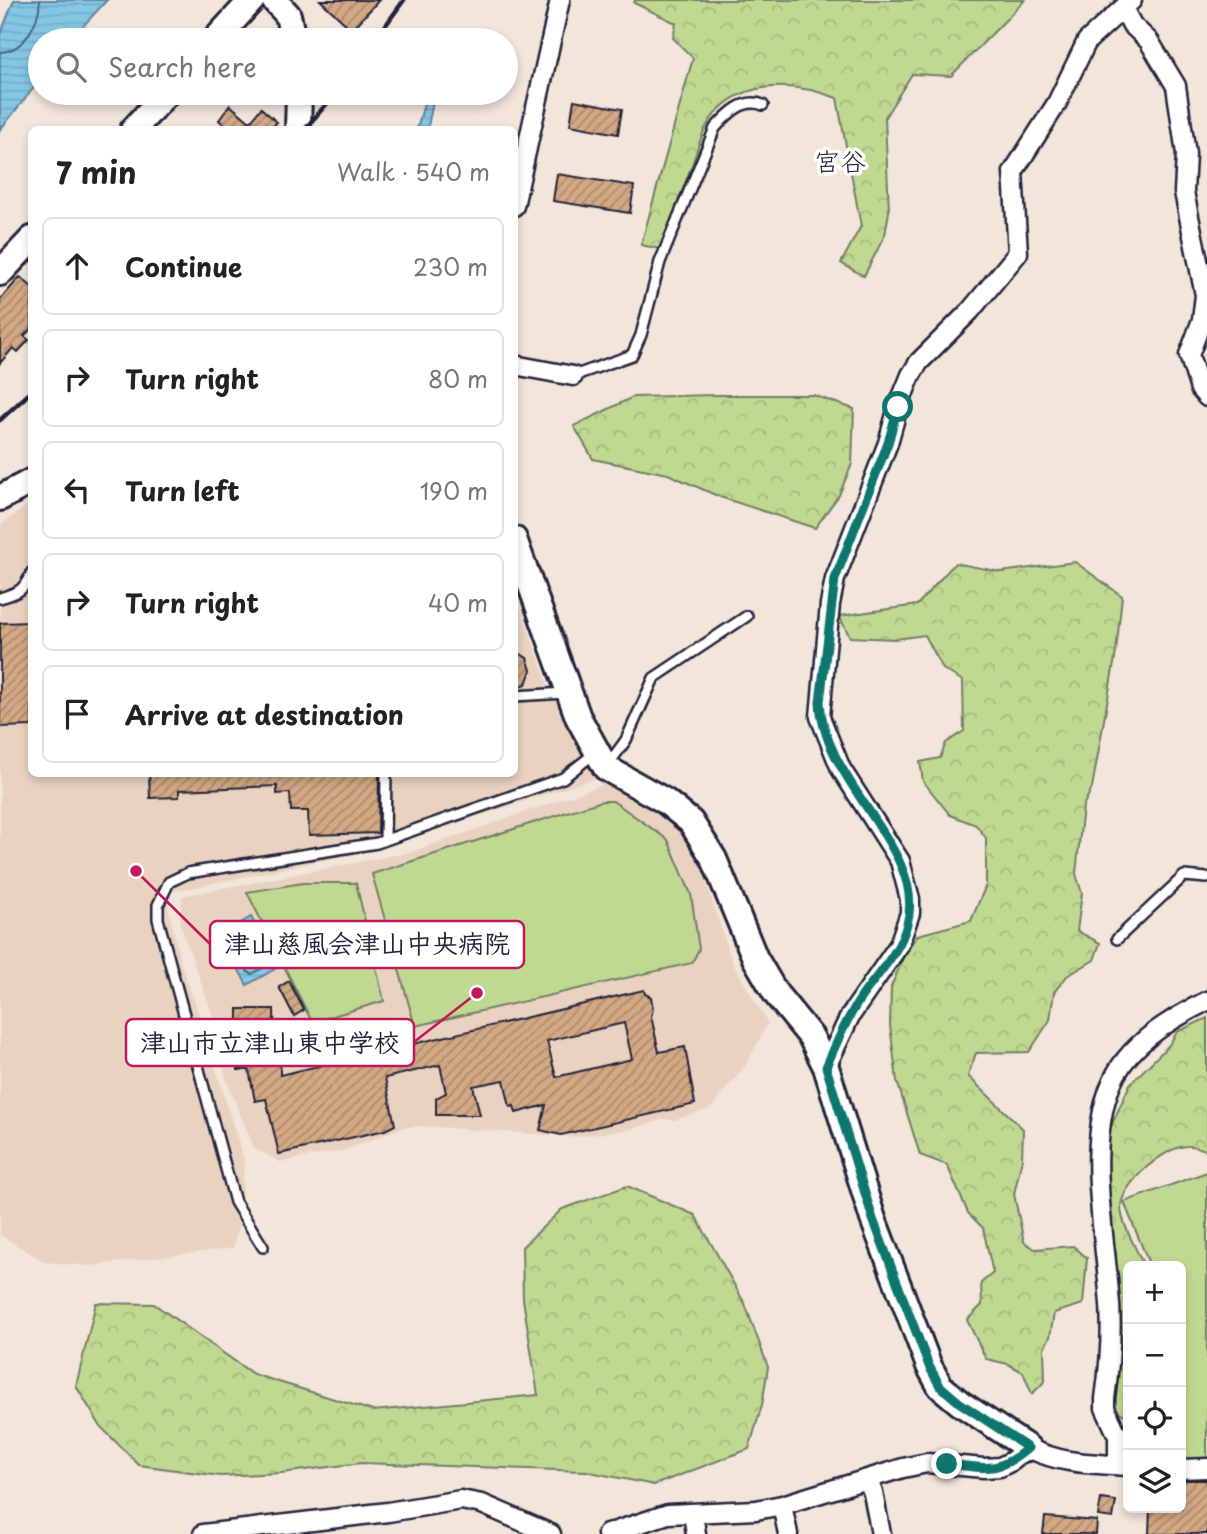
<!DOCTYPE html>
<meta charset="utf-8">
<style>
body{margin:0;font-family:"Playpen Sans","Klee One",sans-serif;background:#f6f6f6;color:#222}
.controls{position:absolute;right:21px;bottom:21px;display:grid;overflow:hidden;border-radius:10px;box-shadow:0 4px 10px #0003}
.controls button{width:63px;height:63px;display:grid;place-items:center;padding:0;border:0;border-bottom:2px solid #e0e0e0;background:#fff;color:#222;font:35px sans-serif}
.stop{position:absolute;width:21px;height:21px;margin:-16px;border:5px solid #0f766e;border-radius:50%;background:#fff}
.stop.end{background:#0f766e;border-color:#fff;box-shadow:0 2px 7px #0008}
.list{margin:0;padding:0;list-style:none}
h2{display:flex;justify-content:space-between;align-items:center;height:91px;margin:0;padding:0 28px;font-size:30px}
h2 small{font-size:23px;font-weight:400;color:#767676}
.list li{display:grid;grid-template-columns:46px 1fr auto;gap:21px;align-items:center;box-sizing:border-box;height:98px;margin:0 14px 14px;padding:0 14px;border:2px solid #e0e0e0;border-radius:10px}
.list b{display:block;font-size:26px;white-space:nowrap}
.list em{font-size:23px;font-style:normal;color:#767676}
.icon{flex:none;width:38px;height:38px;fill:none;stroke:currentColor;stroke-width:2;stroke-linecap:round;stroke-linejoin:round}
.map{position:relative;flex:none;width:1207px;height:1534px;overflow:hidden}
.search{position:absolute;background:#fff;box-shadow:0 4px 10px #0003;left:28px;top:28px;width:490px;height:77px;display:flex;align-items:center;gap:18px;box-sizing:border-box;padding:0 24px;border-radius:38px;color:#767676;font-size:26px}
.panel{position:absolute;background:#fff;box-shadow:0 4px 10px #0003;left:28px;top:126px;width:490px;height:651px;border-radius:10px}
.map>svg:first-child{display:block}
</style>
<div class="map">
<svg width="1207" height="1534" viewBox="0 0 1207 1534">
<defs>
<pattern id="forest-crowns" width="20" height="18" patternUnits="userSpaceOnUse" patternTransform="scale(1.75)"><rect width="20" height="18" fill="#c0d990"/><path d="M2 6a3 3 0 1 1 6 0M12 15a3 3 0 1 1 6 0" fill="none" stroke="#a5ba7d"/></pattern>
<pattern id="water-rules" width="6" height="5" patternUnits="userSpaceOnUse" patternTransform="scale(1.75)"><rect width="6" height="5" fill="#84c7e5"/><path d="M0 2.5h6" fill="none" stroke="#72abc5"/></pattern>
<pattern id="building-hatch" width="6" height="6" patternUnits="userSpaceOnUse" patternTransform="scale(1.75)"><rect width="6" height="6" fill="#d3a984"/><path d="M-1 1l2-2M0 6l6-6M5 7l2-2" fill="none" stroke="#ab896d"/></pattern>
</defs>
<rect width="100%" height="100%" fill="#f2e5da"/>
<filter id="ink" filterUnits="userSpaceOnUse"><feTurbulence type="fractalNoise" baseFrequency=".0143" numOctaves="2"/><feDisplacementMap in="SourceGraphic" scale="14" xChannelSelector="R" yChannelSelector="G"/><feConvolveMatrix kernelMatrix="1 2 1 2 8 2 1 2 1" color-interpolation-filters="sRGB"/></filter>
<g filter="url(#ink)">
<path fill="#e9d3c0" d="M31,503L32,774H514L515,592L547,683L596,778L374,850L170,892L168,907L181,964L198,1011L244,1160L241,1213L233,1248L89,1266L45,1262L0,1235V525Z
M611,782L676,821L693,843L733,964L768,1023L745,1066L710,1109L674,1120L664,1119L632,1129L575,1137L423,1126L400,1128L346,1150L280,1162L254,1148L226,1079L216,1024L180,924L182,896L411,852Z"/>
<path fill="url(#forest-crowns)" stroke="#717e66" stroke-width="2" d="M635,0H1025L951,76L912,74L885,117L889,212L885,235L864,276L841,263L861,226L837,98C792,81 733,78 706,127C700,138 697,151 693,162C682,191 671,220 660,249L641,245L693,58L673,38L676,23L634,3Z
M716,395H813L854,409L852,464L839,495L815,528L720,497L668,474L593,459L574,426L633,397Z
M1075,562L1122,596L1116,652L1092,788L1083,806L1076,874L1082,893L1077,931L1100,943L1094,960L1067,976L1054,992L1050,1020L1029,1052L976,1053L968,1076L1023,1129L1022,1159L1014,1194L1024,1242L1035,1249L1073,1246L1087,1258L1083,1304L1054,1313L1050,1337L1044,1348L1045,1381L1032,1394L1023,1372L1008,1364L986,1359L967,1320L982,1305L981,1283L993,1273L983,1228L968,1213L947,1165L920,1155L897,1081L890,1025L891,987L906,951L918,935L971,921L986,885V838L976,825L950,815L923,781L920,762L940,758L946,743L964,731L963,681L943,669L925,635L895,639L850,637L839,616L917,605L955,563L1001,572Z
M1207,1018V1150C1201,1149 1192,1145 1186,1146C1163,1148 1124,1182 1121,1206C1120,1221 1138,1252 1144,1266H1128V1408L1124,1415L1113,1407L1119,1283L1105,1174L1109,1131L1130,1084L1169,1045L1177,1032Z
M627,1186L695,1215L745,1304L768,1367L762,1405L749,1449L654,1485L585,1471L361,1463L281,1473L220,1476L139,1465L101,1427L76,1386L96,1303L154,1304L253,1374L373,1411L538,1395L523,1299L522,1247L562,1209Z"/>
<path fill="#c0d990" stroke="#717e66" stroke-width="2" d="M602,801H613L668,840L691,894L699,949L692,963L415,1026L372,874Z
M303,883H356L384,1001L312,1022L247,892Z
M1207,1172V1461L1181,1459V1266H1150L1124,1202Z"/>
<path fill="url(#water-rules)" stroke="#5d85a1" stroke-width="2" d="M14,0H107L84,25L75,40H40V80L0,130V35Z
M427,93H435L428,126L427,129H417Z
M251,917L278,967L247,985L220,935Z"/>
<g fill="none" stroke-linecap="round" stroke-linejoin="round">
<path stroke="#49647f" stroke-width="2" d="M0,52C25,51 39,22 40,0
M246,928L250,930L267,963L266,966L252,974L248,972L230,939L232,936Z"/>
</g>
<path fill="url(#building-hatch)" stroke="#22223b" stroke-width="2" fill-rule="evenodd" d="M320,0H379L352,30Z
M574,100L622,109L618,134L570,125Z
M230,105L250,122L261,108L277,122L270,130H230L219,120Z
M557,174L634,186L630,213L553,201Z
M20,277L32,287V328L24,336L29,340L18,352L13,348L0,363V300Z
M32,622V726L0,727V623Z
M514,650L527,658L531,670L526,684L514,689Z
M149,774H379L378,833L309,835L308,811H291L290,793L277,794V786L179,790V797L150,798Z
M289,981L304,1010L294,1016L279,987Z
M644,990L645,994L651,997L653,1009L651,1016L659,1052L685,1047L695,1104L561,1135L540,1130L546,1105L516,1113L514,1106L510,1107L504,1080L473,1086L480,1115H436V1098L446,1093L440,1065L385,1078L395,1125L385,1130L279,1154L266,1099L255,1101L249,1070H238V1009H274L275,1049H280V1075ZM624,1023L632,1059L556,1077L547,1041Z
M1181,1480H1207V1534H1149L1150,1508H1181Z
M1101,1499L1116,1501L1113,1518L1098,1516Z
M1045,1517L1097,1521L1096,1534H1043Z"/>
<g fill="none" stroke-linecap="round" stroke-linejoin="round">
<defs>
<path id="lane" d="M573,376L632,355L641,335L660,262L715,128C727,115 743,97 763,105
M0,598C20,592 23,591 32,572
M514,696L566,693
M607,766L626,740L654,678L747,616
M385,840L386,774
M1117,939L1184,876L1207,878
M263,1247L235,1202L158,919V905L169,882L188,873L377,843L563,778L595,753"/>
<path id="street" d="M1123,8L1132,25L1149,41L1176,86L1186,154L1184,192L1205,295L1202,320L1189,355L1200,389L1207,397
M514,206L560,0
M514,365L573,376
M826,1067L850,1016L899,945L910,913V899L900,861L841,769L820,717L830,604L835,579L888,443L898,407L911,375L919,362L970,311L1018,253L1013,172L1057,103L1087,41L1132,0
M1118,1465V1436L1105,1408V1399C1110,1363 1113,1328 1109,1292C1104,1228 1084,1133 1116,1074C1134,1041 1174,1017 1207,1001
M1181,1469L1207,1468
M868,1480L873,1493L881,1534
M782,1505L788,1534
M693,1513L696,1534
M203,1534L388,1512L461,1500L482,1504L551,1534
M607,1534L668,1514L756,1510L782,1505L903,1468L927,1463L984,1468L1000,1467L1012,1461L1028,1448C1065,1465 1089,1463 1128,1466"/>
<path id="secondary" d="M274,0L288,15L293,40
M215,40L252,0
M133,130L167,93
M298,130L299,93
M0,273L32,239
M0,498L32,481
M514,539L578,717L606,768L665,801L691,822L714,859L755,958L776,994L811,1037L826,1067L873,1219L929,1366L940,1386L960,1403L1028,1448"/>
</defs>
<use href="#lane" stroke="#22223b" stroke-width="14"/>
<use href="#street" stroke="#22223b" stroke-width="23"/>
<use href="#secondary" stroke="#22223b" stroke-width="30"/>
<use href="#lane" stroke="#fff" stroke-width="9"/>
<use href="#street" stroke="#fff" stroke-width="18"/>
<use href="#secondary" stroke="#fff" stroke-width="24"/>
<path stroke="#22223b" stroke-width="4.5" d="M375,40L404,0
M304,130L336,93
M0,420L32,391"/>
</g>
</g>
<g fill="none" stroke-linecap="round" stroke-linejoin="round" filter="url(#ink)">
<path stroke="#0f766e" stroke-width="9" d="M898,407L888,443L835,579L820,702C823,784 928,850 907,924C900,952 879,972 862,996C847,1018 837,1042 826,1067L873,1219L929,1366L940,1386L960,1403L1028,1448C998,1474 985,1468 947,1464"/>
</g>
<g text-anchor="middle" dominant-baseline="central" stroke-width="7" stroke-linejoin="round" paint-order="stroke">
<g font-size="26" fill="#22223b" stroke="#fff">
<text x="840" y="160">宮谷</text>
</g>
</g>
<path fill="none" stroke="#c2185b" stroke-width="2.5" d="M136 871L210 944M477 993L414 1042"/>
<g fill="#c2185b" stroke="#fff" stroke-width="2.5">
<circle cx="136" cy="871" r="7"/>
<circle cx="477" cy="993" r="7"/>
</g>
<g fill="#fff" stroke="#c2185b" stroke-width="2.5">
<rect x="210" y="921" width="314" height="47" rx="7"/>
<rect x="126" y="1019" width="288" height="47" rx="7"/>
</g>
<g font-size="26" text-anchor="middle" font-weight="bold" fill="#22223b">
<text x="367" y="953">津山慈風会津山中央病院</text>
<text x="270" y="1052">津山市立津山東中学校</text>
</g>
</svg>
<div class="controls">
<button>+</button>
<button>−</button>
<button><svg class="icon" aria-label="locate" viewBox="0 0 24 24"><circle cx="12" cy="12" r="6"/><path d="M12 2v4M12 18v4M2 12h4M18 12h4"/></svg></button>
<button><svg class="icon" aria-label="layers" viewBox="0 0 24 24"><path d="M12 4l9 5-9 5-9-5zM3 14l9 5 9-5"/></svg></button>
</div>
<div class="stop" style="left:898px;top:407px"></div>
<div class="stop end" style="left:947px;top:1464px"></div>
<div class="search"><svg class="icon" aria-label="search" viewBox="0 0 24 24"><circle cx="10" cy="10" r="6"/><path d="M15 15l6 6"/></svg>Search here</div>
<section class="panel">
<h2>7 min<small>Walk · 540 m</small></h2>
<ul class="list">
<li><svg class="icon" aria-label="ahead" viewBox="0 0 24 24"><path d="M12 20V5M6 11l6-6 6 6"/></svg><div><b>Continue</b></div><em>230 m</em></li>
<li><svg class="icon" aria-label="right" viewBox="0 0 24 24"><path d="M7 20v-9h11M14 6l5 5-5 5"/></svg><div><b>Turn right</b></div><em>80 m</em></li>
<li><svg class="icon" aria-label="left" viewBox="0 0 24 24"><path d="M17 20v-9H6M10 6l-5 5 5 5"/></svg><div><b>Turn left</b></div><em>190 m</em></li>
<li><svg class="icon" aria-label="right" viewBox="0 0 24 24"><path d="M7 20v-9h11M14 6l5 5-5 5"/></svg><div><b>Turn right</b></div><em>40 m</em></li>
<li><svg class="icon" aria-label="arrive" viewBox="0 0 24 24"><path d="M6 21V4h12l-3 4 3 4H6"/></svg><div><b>Arrive at destination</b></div></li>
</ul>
</section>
</div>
